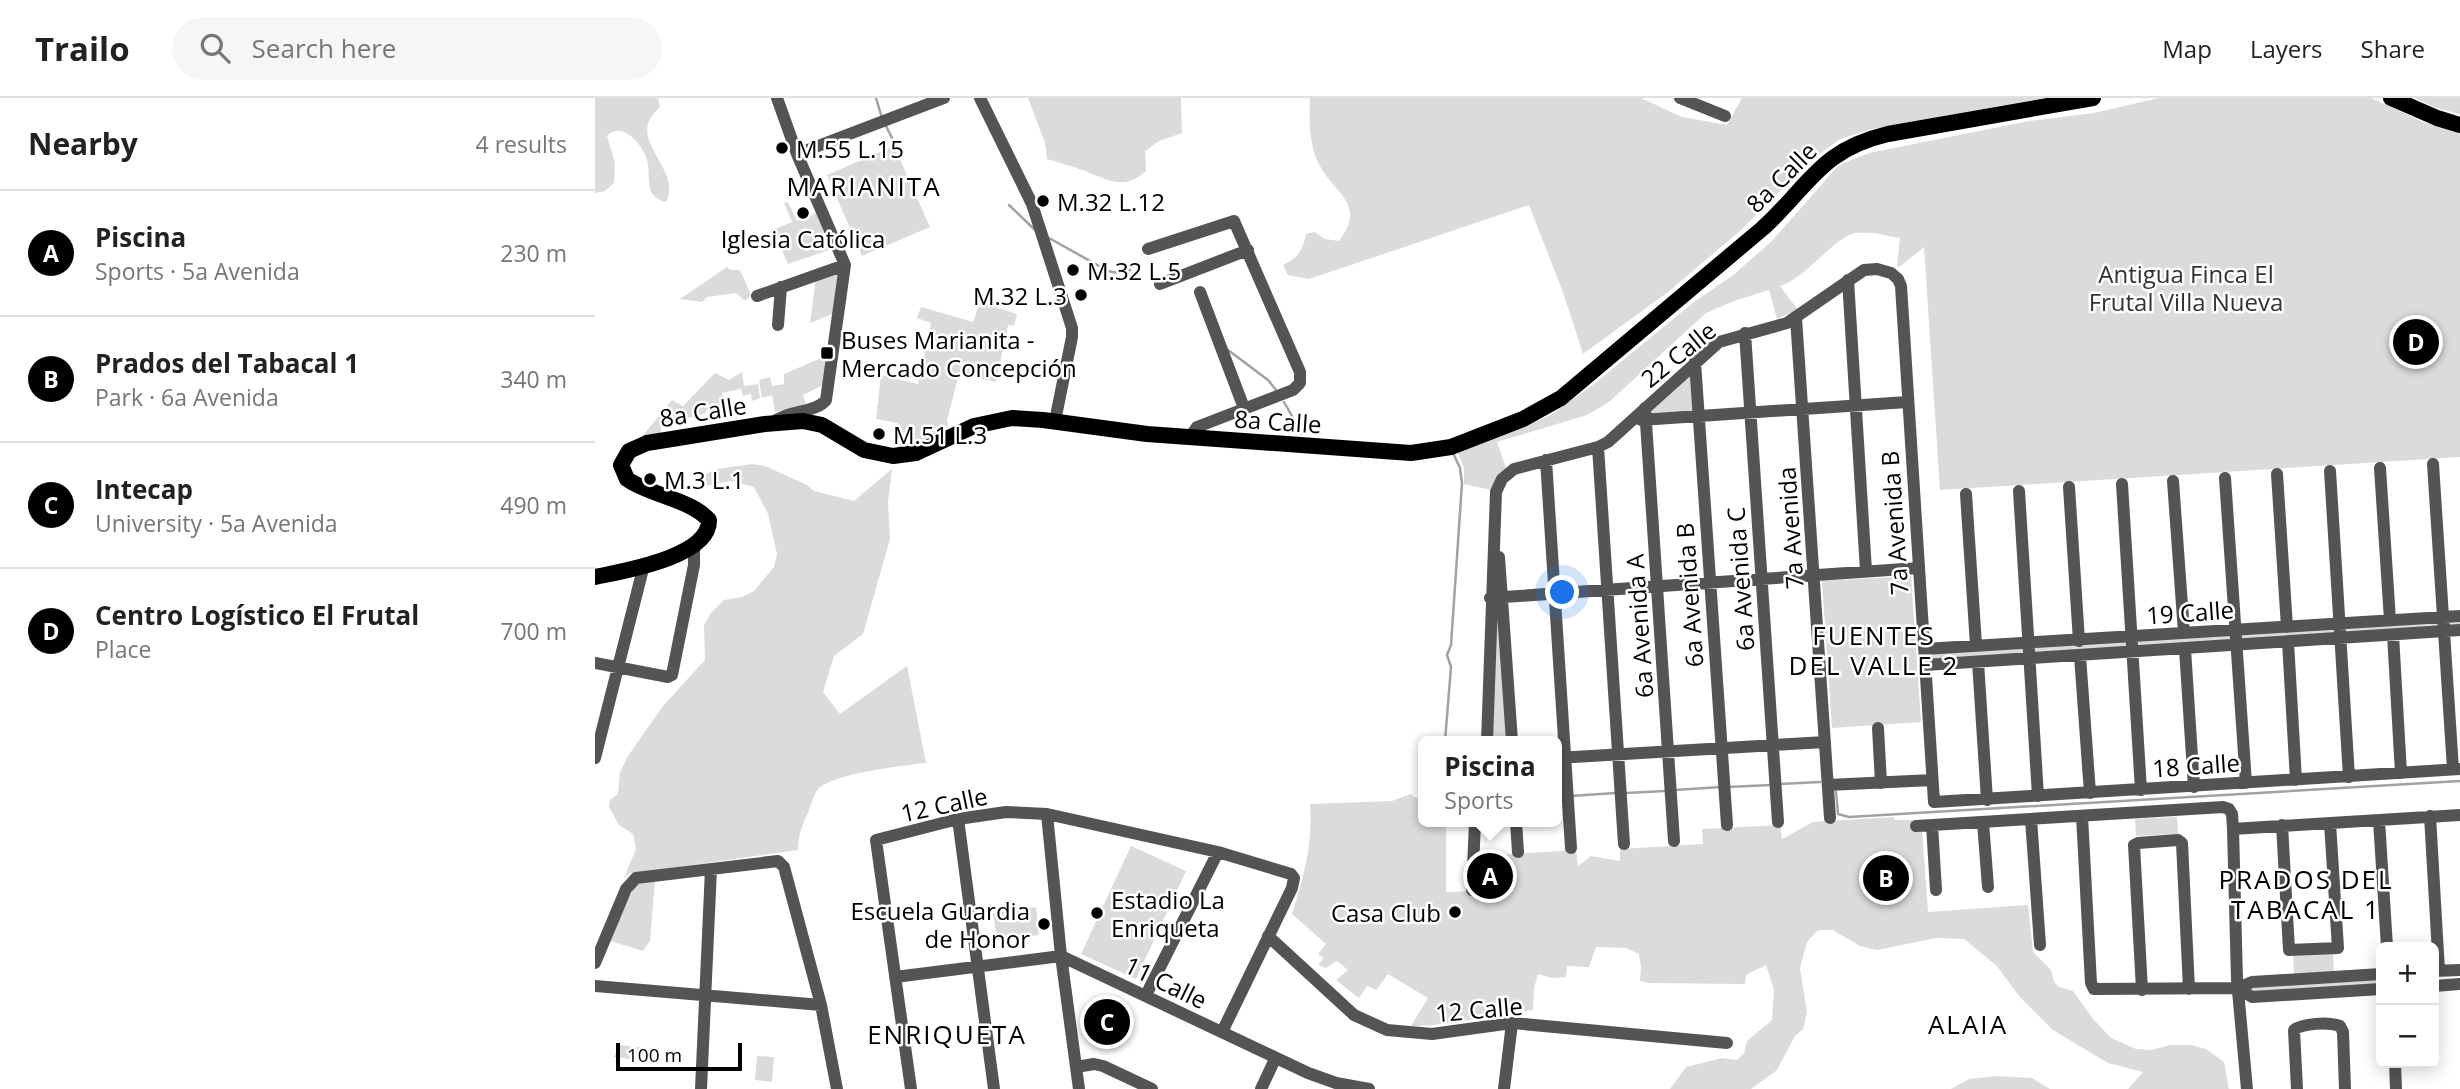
<!DOCTYPE html>
<meta charset="utf-8">
<style>
body{margin:0;font-family:"Open Sans",sans-serif;background:#f6f6f6;color:#222}
.controls{position:absolute;right:21px;bottom:21px;display:grid;overflow:hidden;border-radius:10px;box-shadow:0 4px 18px #0003}
.controls button{width:63px;height:63px;display:grid;place-items:center;padding:0;border:0;border-bottom:2px solid #e0e0e0;background:#fff;color:#222;font:35px sans-serif}
.scale{position:absolute;left:21px;bottom:18px;width:126px;box-sizing:border-box;padding-left:7px;border:4px solid #000;border-top:0;font-size:19px;line-height:24px;white-space:nowrap;color:#000;-webkit-text-stroke:5px #fff;paint-order:stroke}
.you{position:absolute;left:968px;top:495px;width:24px;height:24px;margin:-18px;border:5px solid #fff;border-radius:50%;background:#1a73e8;box-shadow:0 0 0 10px #1a73e833}
.badge{display:grid;place-items:center;width:46px;height:46px;border-radius:50%;background:#000;color:#fff;font-size:23px;font-weight:700}
.pin{position:absolute;translate:-50% -50%;border:4px solid #fff;box-shadow:0 2px 7px #0006}
.popup{position:absolute;left:823px;top:638px;width:144px;height:91px;box-sizing:border-box;display:grid;place-content:center;border-radius:10px;background:#fff;filter:drop-shadow(0 2px 5px #0005);font-size:23px;white-space:nowrap;color:#767676}
.popup b{font-size:26px;color:#222}
.popup::after{content:'';position:absolute;left:50%;top:100%;margin-left:-14px;border:14px solid transparent;border-top-color:#fff}
.list{margin:0;padding:0;list-style:none}
h2{display:flex;justify-content:space-between;align-items:center;height:91px;margin:0;padding:0 28px;font-size:30px}
h2 small{font-size:23px;font-weight:400;color:#767676}
.list li{display:grid;grid-template-columns:46px 1fr auto;gap:21px;align-items:center;box-sizing:border-box;height:126px;padding:0 28px;border-top:2px solid #e0e0e0}
.list b{display:block;font-size:26px;white-space:nowrap}
.list p{margin:0;font-size:23px;white-space:nowrap;color:#767676}
.list em{font-size:23px;font-style:normal;color:#767676}
.icon{flex:none;width:38px;height:38px;fill:none;stroke:currentColor;stroke-width:2;stroke-linecap:round;stroke-linejoin:round}
.map{position:relative;flex:none;width:1865px;height:991px;overflow:hidden}
header{display:flex;align-items:center;gap:42px;box-sizing:border-box;height:98px;padding:0 35px;background:#fff;border-bottom:2px solid #e0e0e0}
header strong{font-size:33px}
nav{display:flex;gap:38px;margin-inline-start:auto;font-size:24px}
.search{width:490px;height:63px;background:#f6f6f6;display:flex;align-items:center;gap:18px;box-sizing:border-box;padding:0 24px;border-radius:38px;color:#767676;font-size:26px}
main{display:flex}
aside{flex:1;background:#fff}
.map>svg:first-child{display:block}
</style>
<header>
<strong>Trailo</strong>
<div class="search"><svg class="icon" aria-label="search" viewBox="0 0 24 24"><circle cx="10" cy="10" r="6"/><path d="M15 15l6 6"/></svg>Search here</div>
<nav><a>Map</a><a>Layers</a><a>Share</a></nav>
</header>
<main>
<aside>
<h2>Nearby<small>4 results</small></h2>
<ul class="list">
<li><span class="badge">A</span><div><b>Piscina</b><p>Sports · 5a Avenida</p></div><em>230 m</em></li>
<li><span class="badge">B</span><div><b>Prados del Tabacal 1</b><p>Park · 6a Avenida</p></div><em>340 m</em></li>
<li><span class="badge">C</span><div><b>Intecap</b><p>University · 5a Avenida</p></div><em>490 m</em></li>
<li><span class="badge">D</span><div><b>Centro Logístico El Frutal</b><p>Place</p></div><em>700 m</em></li>
</ul>
</aside>
<div class="map">
<svg width="1865" height="991" viewBox="0 0 1865 991">
<rect width="100%" height="100%" fill="#fff"/>
<path fill="#dbdbdb" d="M0,0H63L65,9C61,13 56,18 54,23C43,49 86,75 71,104C65,103 61,100 57,95C52,87 55,71 52,62C48,47 27,22 12,38L20,65L19,85L10,93L0,95Z
M433,0H586L587,35L564,43L550,53L551,73C529,93 513,82 490,73C477,68 465,65 452,61L450,45Z
M715,0H1046L1087,19L1132,27L1147,0H1448L1278,31L1245,41L1215,63L1146,132L1073,194L988,256L969,197L934,107L714,181L693,177L688,167C703,160 708,152 711,136L720,134L730,141L744,143C773,105 738,96 723,64C714,46 714,20 715,0Z
M1564,0H1776L1828,24L1865,36V359L1345,392L1329,149L1304,169L1302,168L1305,140C1292,138 1275,133 1261,135C1238,139 1212,180 1185,188L1203,212L1182,221L1174,192L1139,203L1111,215L1014,304L992,317L902,344L911,370L896,392L869,386V370L863,355L954,318L994,290L1099,204L1137,178L1176,144L1244,67L1274,55L1434,23L1499,15Z
M1820,0H1865V16L1841,10Z
M299,48L335,129L267,158L232,77Z
M193,104L202,123L224,114L233,133L224,137L229,148L238,145L240,150L193,166L178,132L197,124L189,105Z
M132,169L135,172H145L156,197L150,203L141,195L112,199L107,204L85,201Z
M248,169L242,214L215,225L221,179Z
M385,204L422,216L419,228L413,227L401,284L364,276L352,322L353,329L323,345L303,351V325L281,321L286,277L323,286L336,225L322,220L326,209L378,224Z
M233,257L230,286L208,297L211,306L180,314L177,297L167,300L164,282L175,279L177,288L189,286V276Z
M1100,264L1103,318L1051,322L1050,310Z
M147,274L149,288L163,286L165,300L157,303L156,296L148,298L146,291L127,295L129,307L111,312V315L66,327V338L44,342L77,302L88,308L120,275L134,282Z
M157,366L170,368L212,387L219,393L259,403L297,371L293,405L295,441L268,536L239,558L228,594L245,616L312,568L331,665C307,668 241,675 224,690C219,695 216,707 213,715C207,727 203,738 203,752L48,774L35,775L29,780L41,751L38,736L24,727L14,709L15,702L23,696L25,674L33,658L68,608L110,562L109,527L116,515L129,502L147,499L159,493L179,469L182,456L173,416L159,389L136,383L109,388L106,385L107,378L121,371Z
M1316,478L1326,624L1237,630L1227,483Z
M907,499L917,643H892L895,500Z
M1865,518V532L1330,567L1329,551Z
M815,696L828,704V724H874V726H851V794L885,793L887,758L981,752L983,768L996,758L1025,763V751L1108,746L1107,731L1185,727L1187,741L1218,724L1299,719L1300,722H1317L1318,732H1327L1333,814L1433,807L1438,854L1456,872L1459,884L1464,889L1478,893L1498,921L1516,940L1541,951L1556,952L1575,947H1596L1611,951L1629,964L1634,991H1533L1548,974L1513,965L1458,932L1424,898L1402,868L1369,841L1341,840L1282,852L1265,848L1238,832H1223L1212,844L1205,870L1212,914L1208,931L1200,938L1182,972L1156,991H1075L1091,969L1127,960L1142,962L1149,955L1152,943L1177,922L1179,892L1171,867L1151,877L1150,886L1055,885L1045,883L1046,869L1044,856L1031,850L1001,849L994,869L972,868L971,879L957,880L943,876L939,890L938,912C896,916 858,928 816,928L833,900L793,876L781,892L772,888L764,900L741,882L753,872L742,863L731,870L723,867L729,860L723,856L731,846L697,816C709,777 718,747 715,706L797,703Z
M1582,719L1583,736L1541,738L1540,721Z
M536,748L591,773L541,881L486,856Z
M60,782L55,843L48,853L13,842L41,786Z
M441,809L444,837L402,842L398,815Z
M1738,855L1739,875L1699,877L1698,857Z
M1786,882V888L1653,895V889Z
M496,906L515,915L506,933L511,936L507,941L498,942Z
M24,947L51,950V963L19,959Z
M162,958L179,959L177,984L160,982Z
M1402,978L1437,980L1455,991H1356L1374,981Z"/>
<path fill="#a2a2a2" d="M893,768L898,769L902,774L898,786L894,788L890,786L888,775Z"/>
<g fill="none" stroke-linecap="round" stroke-linejoin="round">
<path stroke="#a2a2a2" stroke-width="2.5" d="M281,0L287,20
M290,26L300,46
M414,107L439,131
M454,140L513,173L523,175L535,172
M633,252L673,282L681,292
M689,304L707,336
M850,643L856,569L852,557L856,547L867,385L865,370L859,357
M1185,686L1225,684
M1133,689L1175,687
M1080,692L1126,689
M1241,694L1243,716L1254,719L1865,683
M1031,695L1070,693
M975,698L1021,695"/>
<path stroke="#545454" stroke-width="12" d="M385,0L437,106L477,230V239L460,323
M1085,0L1130,18
M202,56L349,0
M553,151L639,123L705,274V285L698,292L602,329L595,339
M1253,182L1271,473
M565,186L653,152
M605,194L649,310
M162,198L250,167
M1201,220L1235,720
M183,227L186,189
M1150,235L1183,724
M1100,264L1132,727
M1050,310L1079,743
M1046,322L1312,304
M177,325C195,311 221,315 231,302L250,167L202,56L182,0
M1003,349L1029,746
M951,362L976,750
M1838,366L1858,671
M1785,370L1795,522
M1735,373L1754,679
M1682,376L1692,529
M1630,380L1651,685
M1578,383L1589,535
M1527,386L1546,692
M1474,389L1484,543
M1424,393L1443,698
M1371,396L1381,547
M904,459L917,643
M895,500L1323,470
M1798,537L1806,675
M1693,544L1701,682
M1329,551L1865,518
M1590,551L1599,689
M1485,558L1495,695
M1383,564L1392,702
M0,565L73,579L77,577L99,467V448
M1330,567L1865,532
M1283,630L1286,685
M892,643L901,394L907,381L919,371L1003,349L1013,344L1124,244L1192,225L1269,172L1282,171L1296,175L1303,181L1306,188L1339,704L1865,671
M0,660L49,467
M962,660L1230,644
M1233,687L1337,682
M452,716L466,858L484,991
M1487,718L1496,885L1499,891L1643,890L1657,884L1786,876
M1835,718L1844,873
M363,721L399,991
M1436,721L1445,847
M1784,722L1792,849
M921,724L923,754
M1388,724L1393,789
M1337,727L1341,792
M1687,727L1694,852L1743,850L1735,725
M1321,728L1628,709L1634,711L1637,716L1638,731L1642,882L1652,991
M1638,731L1865,717
M877,792L880,724
M673,838L759,917L792,932L837,936L917,925L1132,945
M0,865L31,791L41,780L183,763L189,769L226,907L242,991
M1839,873L1865,872
M300,879L466,858L713,975L741,985L774,991
M0,888L226,907
M1839,888L1865,886
M1643,890L1657,899L1786,891
M1547,892L1539,747L1543,745L1583,742L1587,745L1594,891
M551,897L623,754
M1800,965L1801,991
M481,969L499,966L508,968L557,991
M106,991L116,771
M316,991L281,742L363,721L411,714L452,716L623,754L696,776L699,780L697,790L627,934
M666,991L680,961
M909,991L917,925
M1702,991L1699,932C1708,925 1733,924 1745,928L1748,934L1750,991"/>
<path stroke="#000" stroke-width="16" d="M1796,0L1842,20L1865,27
M0,479C28,473 115,459 114,422C93,400 56,398 32,381L26,367L34,353L52,345L170,326L208,323L227,327L269,352L298,358L321,355L379,328L417,320L448,322L552,336L816,355L856,349L928,321L966,300L1168,130C1215,87 1225,52 1293,36L1498,0"/>
</g>
<g fill="#000" stroke="#fff" stroke-width="2.5">
<circle cx="187" cy="50" r="7"/>
<circle cx="448" cy="103" r="7"/>
<circle cx="208" cy="115" r="7"/>
<circle cx="478" cy="172" r="7"/>
<circle cx="486" cy="197" r="7"/>
<rect x="225" y="248" width="14" height="14" rx="3.5"/>
<circle cx="284" cy="336" r="7"/>
<circle cx="55" cy="381" r="7"/>
<circle cx="860" cy="814" r="7"/>
<circle cx="502" cy="815" r="7"/>
<circle cx="449" cy="826" r="7"/>
</g>
<g text-anchor="middle" dominant-baseline="central" stroke-width="5" stroke-linejoin="round" paint-order="stroke">
<g font-size="24" fill="#000" stroke="#fff" text-anchor="start">
<text x="201" y="50">M.55 L.15</text>
<text x="462" y="103">M.32 L.12</text>
<text x="208" y="140" text-anchor="middle">Iglesia Católica</text>
<text x="492" y="172">M.32 L.5</text>
<text x="472" y="197" text-anchor="end">M.32 L.3</text>
<text x="246" y="241">Buses Marianita -<tspan x="246" dy="28">Mercado Concepción</tspan></text>
<text x="298" y="336">M.51 L.3</text>
<text x="69" y="381">M.3 L.1</text>
<text x="516" y="801">Estadio La<tspan x="516" dy="28">Enriqueta</tspan></text>
<text x="435" y="812" text-anchor="end">Escuela Guardia<tspan x="435" dy="28">de Honor</tspan></text>
<text x="846" y="814" text-anchor="end">Casa Club</text>
</g>
<g font-size="24" fill="#000" stroke="#fff">
<text transform="translate(1186 79) rotate(-45)">8a Calle</text>
<text transform="translate(1083 256) rotate(-39)">22 Calle</text>
<text transform="translate(108 313) rotate(-9)">8a Calle</text>
<text transform="translate(683 323) rotate(4)">8a Calle</text>
<text transform="translate(1299 425) rotate(-94)">7a Avenida B</text>
<text transform="translate(1195 430) rotate(-94)">7a Avenida</text>
<text transform="translate(1145 481) rotate(-94)">6a Avenida C</text>
<text transform="translate(1094 497) rotate(-94)">6a Avenida B</text>
<text transform="translate(1595 514) rotate(-4)">19 Calle</text>
<text transform="translate(1044 528) rotate(-94)">6a Avenida A</text>
<text transform="translate(1601 667) rotate(-4)">18 Calle</text>
<text transform="translate(349 706) rotate(-12)">12 Calle</text>
<text transform="translate(571 884) rotate(26)">11 Calle</text>
<text transform="translate(884 911) rotate(-5)">12 Calle</text>
</g>
<g font-size="24" fill="#323232" stroke="#fff">
<text x="1591" y="175">Antigua Finca El<tspan x="1591" dy="28">Frutal Villa Nueva</tspan></text>
</g>
<g font-size="26" letter-spacing="2" fill="#000" stroke="#fff">
<text x="269" y="88">MARIANITA</text>
<text x="1279" y="537">FUENTES<tspan x="1279" dy="30">DEL VALLE 2</tspan></text>
<text x="1711" y="781">PRADOS DEL<tspan x="1711" dy="30">TABACAL 1</tspan></text>
<text x="1373" y="926">ALAIA</text>
<text x="352" y="936">ENRIQUETA</text>
</g>
</g>
</svg>
<div class="controls">
<button>+</button>
<button>−</button>
</div>
<div class="scale">100 m</div>
<div class="you"></div>
<div class="pin badge" style="left:895px;top:778px">A</div>
<div class="popup"><b>Piscina</b>Sports</div>
<div class="pin badge" style="left:1291px;top:780px">B</div>
<div class="pin badge" style="left:512px;top:924px">C</div>
<div class="pin badge" style="left:1821px;top:244px">D</div>
</div>
</main>
